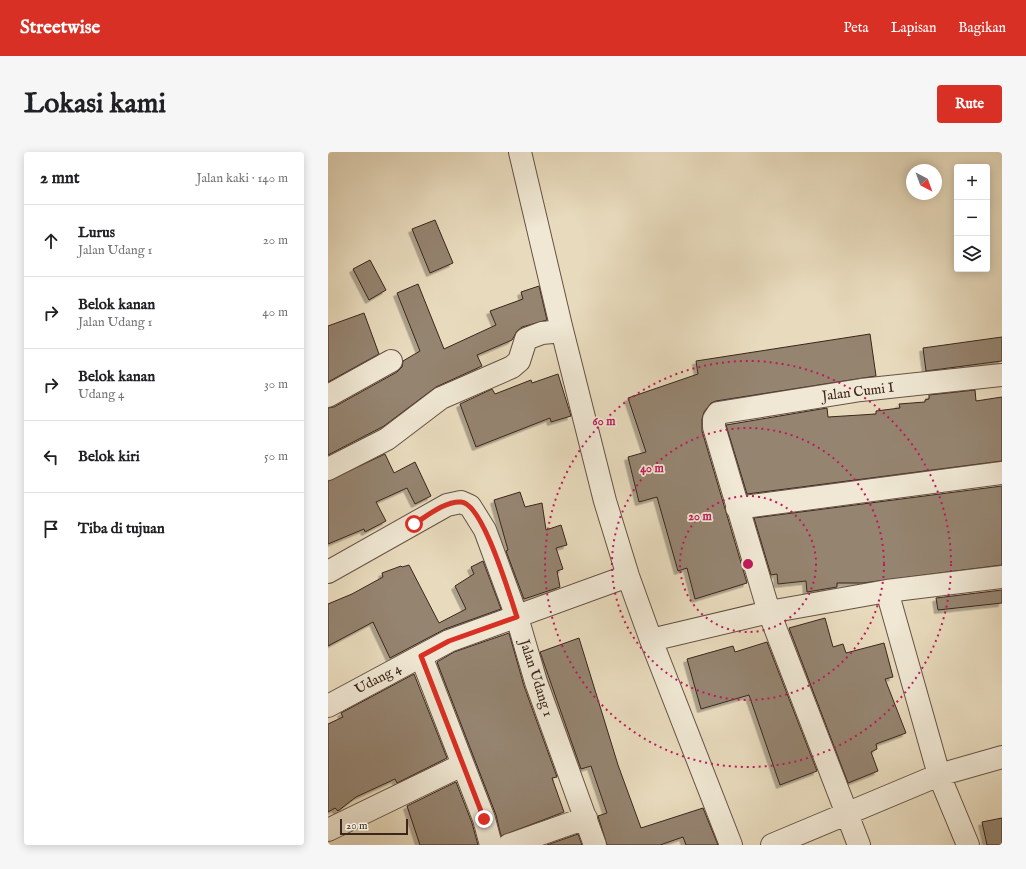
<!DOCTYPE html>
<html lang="id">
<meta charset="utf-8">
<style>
body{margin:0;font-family:"IM FELL English",serif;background:#f6f6f6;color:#202124}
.controls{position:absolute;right:12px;top:12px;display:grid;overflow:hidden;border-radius:4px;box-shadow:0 2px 10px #0003}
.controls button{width:36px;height:36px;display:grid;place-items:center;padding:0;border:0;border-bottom:1px solid #e0e0e0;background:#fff;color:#202124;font:20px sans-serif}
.compass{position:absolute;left:578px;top:12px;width:36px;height:36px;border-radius:50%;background:#fff;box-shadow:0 2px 10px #0003;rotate:139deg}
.scale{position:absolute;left:12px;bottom:10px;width:68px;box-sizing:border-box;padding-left:4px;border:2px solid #3b251d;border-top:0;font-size:11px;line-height:14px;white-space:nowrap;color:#3b251d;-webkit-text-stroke:3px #f0e8d4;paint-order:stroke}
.stop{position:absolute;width:12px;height:12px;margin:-9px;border:3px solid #d93025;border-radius:50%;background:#fff}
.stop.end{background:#d93025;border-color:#fff;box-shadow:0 1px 4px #0008}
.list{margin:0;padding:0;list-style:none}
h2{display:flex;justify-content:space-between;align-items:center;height:52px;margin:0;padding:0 16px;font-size:17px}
h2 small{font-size:13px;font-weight:400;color:#757577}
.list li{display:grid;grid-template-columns:26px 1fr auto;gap:12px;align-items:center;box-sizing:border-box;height:72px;padding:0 16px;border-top:1px solid #e0e0e0}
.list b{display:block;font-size:15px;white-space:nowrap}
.list p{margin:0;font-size:13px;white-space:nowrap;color:#757577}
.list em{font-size:13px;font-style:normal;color:#757577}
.icon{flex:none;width:22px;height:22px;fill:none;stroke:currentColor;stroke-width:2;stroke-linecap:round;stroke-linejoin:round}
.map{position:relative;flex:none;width:674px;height:693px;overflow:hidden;border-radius:4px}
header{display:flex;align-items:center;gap:24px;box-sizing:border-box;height:56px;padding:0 20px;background:#d93025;color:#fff}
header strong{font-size:19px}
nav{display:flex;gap:22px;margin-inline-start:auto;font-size:14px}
.intro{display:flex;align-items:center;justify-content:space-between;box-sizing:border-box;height:96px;padding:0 24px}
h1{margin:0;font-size:28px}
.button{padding:10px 18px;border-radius:4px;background:#d93025;color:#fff;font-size:14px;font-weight:700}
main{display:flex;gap:24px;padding:0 24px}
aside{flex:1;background:#fff;border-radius:4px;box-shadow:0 2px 10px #0003}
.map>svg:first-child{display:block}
</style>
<header>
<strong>Streetwise</strong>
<nav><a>Peta</a><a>Lapisan</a><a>Bagikan</a></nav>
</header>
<div class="intro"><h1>Lokasi kami</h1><a class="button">Rute</a></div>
<main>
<aside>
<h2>2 mnt<small>Jalan kaki · 140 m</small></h2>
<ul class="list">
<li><svg class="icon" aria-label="ahead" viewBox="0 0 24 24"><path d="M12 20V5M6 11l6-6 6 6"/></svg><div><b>Lurus</b><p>Jalan Udang 1</p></div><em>20 m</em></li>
<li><svg class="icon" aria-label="right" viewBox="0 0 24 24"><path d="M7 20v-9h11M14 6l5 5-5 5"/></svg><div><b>Belok kanan</b><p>Jalan Udang 1</p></div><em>40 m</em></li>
<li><svg class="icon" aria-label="right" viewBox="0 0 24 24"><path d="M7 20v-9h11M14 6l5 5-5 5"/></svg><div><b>Belok kanan</b><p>Udang 4</p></div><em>30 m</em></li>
<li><svg class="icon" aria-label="left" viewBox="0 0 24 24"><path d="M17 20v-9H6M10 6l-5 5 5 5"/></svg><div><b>Belok kiri</b></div><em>50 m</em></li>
<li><svg class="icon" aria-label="arrive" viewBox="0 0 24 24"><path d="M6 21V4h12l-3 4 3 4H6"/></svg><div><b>Tiba di tujuan</b></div></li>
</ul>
</aside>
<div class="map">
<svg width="674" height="693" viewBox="0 0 674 693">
<defs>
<filter id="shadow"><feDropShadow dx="-3.5" dy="3.5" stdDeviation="0" flood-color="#0004"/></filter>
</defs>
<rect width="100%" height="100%" fill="#e8dbbd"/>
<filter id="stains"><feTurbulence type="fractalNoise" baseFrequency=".005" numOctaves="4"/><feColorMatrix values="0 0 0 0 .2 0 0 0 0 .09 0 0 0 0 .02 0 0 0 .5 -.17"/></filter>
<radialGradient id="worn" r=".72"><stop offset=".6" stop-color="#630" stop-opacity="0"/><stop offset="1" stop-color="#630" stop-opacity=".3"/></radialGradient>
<path fill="#958470" stroke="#3b251d" filter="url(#shadow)" d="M107,68L125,111L102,121L84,77Z
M42,108L58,138L41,148L25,117Z
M90,132L116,197L168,173L162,159L195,147L193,140L211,134L219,168L194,175L189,179L184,188L149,203L154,214L108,235L56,274L0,303V256L6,255L69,220L74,215L75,209L92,199L69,141Z
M36,161L51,202L0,230V174Z
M542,182L548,224L388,249L383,251L376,260L374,267V279L419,431L367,447L359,416L350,419L329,345L311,350L300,305L318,300L300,246L370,222L368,209Z
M674,185V209L598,219L595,196Z
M230,222L243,264L223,270L222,266L148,295L132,252L164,237L167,242L203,228L204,231Z
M647,238L648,249L674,245V309L419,342L398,273L499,256L500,265L548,262V259L572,256L571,252L597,250V248L601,247V243Z
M57,302L66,321L87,310L103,344L87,352L79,336L48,350L58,369L37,380L36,377L0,392V329Z
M674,334V413L535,431H509V435L479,440L478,429L450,432L449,422L443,423L426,366Z
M192,340L197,355L214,351L218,378L233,373L239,393L228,396L235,417L229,419L232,435L196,447L178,399L180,398L166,348Z
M155,409L173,457L117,477L62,506L45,470L0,494V452L24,442L55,425L54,421L73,414L74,415L81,413L111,471L138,457L127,434L146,422L143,415Z
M674,438V451L610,458L608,446Z
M497,466L505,495L515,492L518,501L556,491L565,525L557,527L578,581L548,592L549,597L543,600L550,619L520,631L461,476Z
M181,481L196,534L229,625L224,626L236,660L173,684L168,663L109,510L126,500Z
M251,486L290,613L313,676L375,656L390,693H358L355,685L332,693H279L270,664L279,661L263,614L253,617L212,500Z
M439,490L489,619L452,633L421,543L373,557L359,507L405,494L407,500Z
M86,522L119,606L69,631L67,627L28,645L10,659L7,656L0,660V572L15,565L13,561Z
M128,630L144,671L150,693H92L79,654Z
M674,666V693H659L654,670Z
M250,682L254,693H219Z"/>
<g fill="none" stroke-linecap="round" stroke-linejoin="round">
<defs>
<path id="minor" d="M192,0L233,174L277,349L300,424L323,488L403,693
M0,244L63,209
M0,317L59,287L113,246L184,215L191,209L198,187L214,181L234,179
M409,356L674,321
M0,420L119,353L133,350L142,354L157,378L189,465L208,530L267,693
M559,439L611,623L640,693
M323,488L441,460L386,275V267L390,261L533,238L674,223
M93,504L156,667L163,693
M0,554L121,489L300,424
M0,678L134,613
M181,693L258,666
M444,693L611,623L674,605
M531,693L441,460L559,439L674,425"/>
</defs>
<use href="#minor" stroke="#665245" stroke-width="24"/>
<use href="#minor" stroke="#f0e8d4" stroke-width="22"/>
</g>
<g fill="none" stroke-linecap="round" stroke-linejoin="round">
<path stroke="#d93025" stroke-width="5" d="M86,372C99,364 117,349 133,350C155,351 182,445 189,465L121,489L93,504L156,667"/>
</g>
<g fill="none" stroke="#c2185b" stroke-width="2" stroke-dasharray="2 4">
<circle cx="420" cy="412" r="68"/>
<circle cx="420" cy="412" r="136"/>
<circle cx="420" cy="412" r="203"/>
</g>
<g text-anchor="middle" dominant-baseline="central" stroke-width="3.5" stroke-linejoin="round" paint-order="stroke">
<g font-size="14" fill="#3b251d" stroke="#f0e8d4">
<text transform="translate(530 240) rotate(-7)">Jalan Cumi I</text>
<text transform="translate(208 526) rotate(72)">Jalan Udang 1</text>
<text transform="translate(50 527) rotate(-28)">Udang 4</text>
</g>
</g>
<circle cx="420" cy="412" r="6" fill="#c2185b" stroke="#f0e8d4" stroke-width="2"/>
<g font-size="12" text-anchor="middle" font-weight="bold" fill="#c2185b" stroke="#f0e8d4" stroke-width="3.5" stroke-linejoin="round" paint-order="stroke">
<text x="276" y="273">60 m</text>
<text x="324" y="320">40 m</text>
<text x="372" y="368">20 m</text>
</g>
<rect width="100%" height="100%" filter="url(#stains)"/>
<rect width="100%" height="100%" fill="url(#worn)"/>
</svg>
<div class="controls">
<button>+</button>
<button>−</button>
<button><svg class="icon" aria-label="layers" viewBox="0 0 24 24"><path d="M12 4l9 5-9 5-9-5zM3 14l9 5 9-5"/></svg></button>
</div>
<svg class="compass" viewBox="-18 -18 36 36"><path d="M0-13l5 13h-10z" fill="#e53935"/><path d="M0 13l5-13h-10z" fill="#757577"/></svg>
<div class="scale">20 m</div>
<div class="stop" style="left:86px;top:372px"></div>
<div class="stop end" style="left:156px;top:667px"></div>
</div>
</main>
